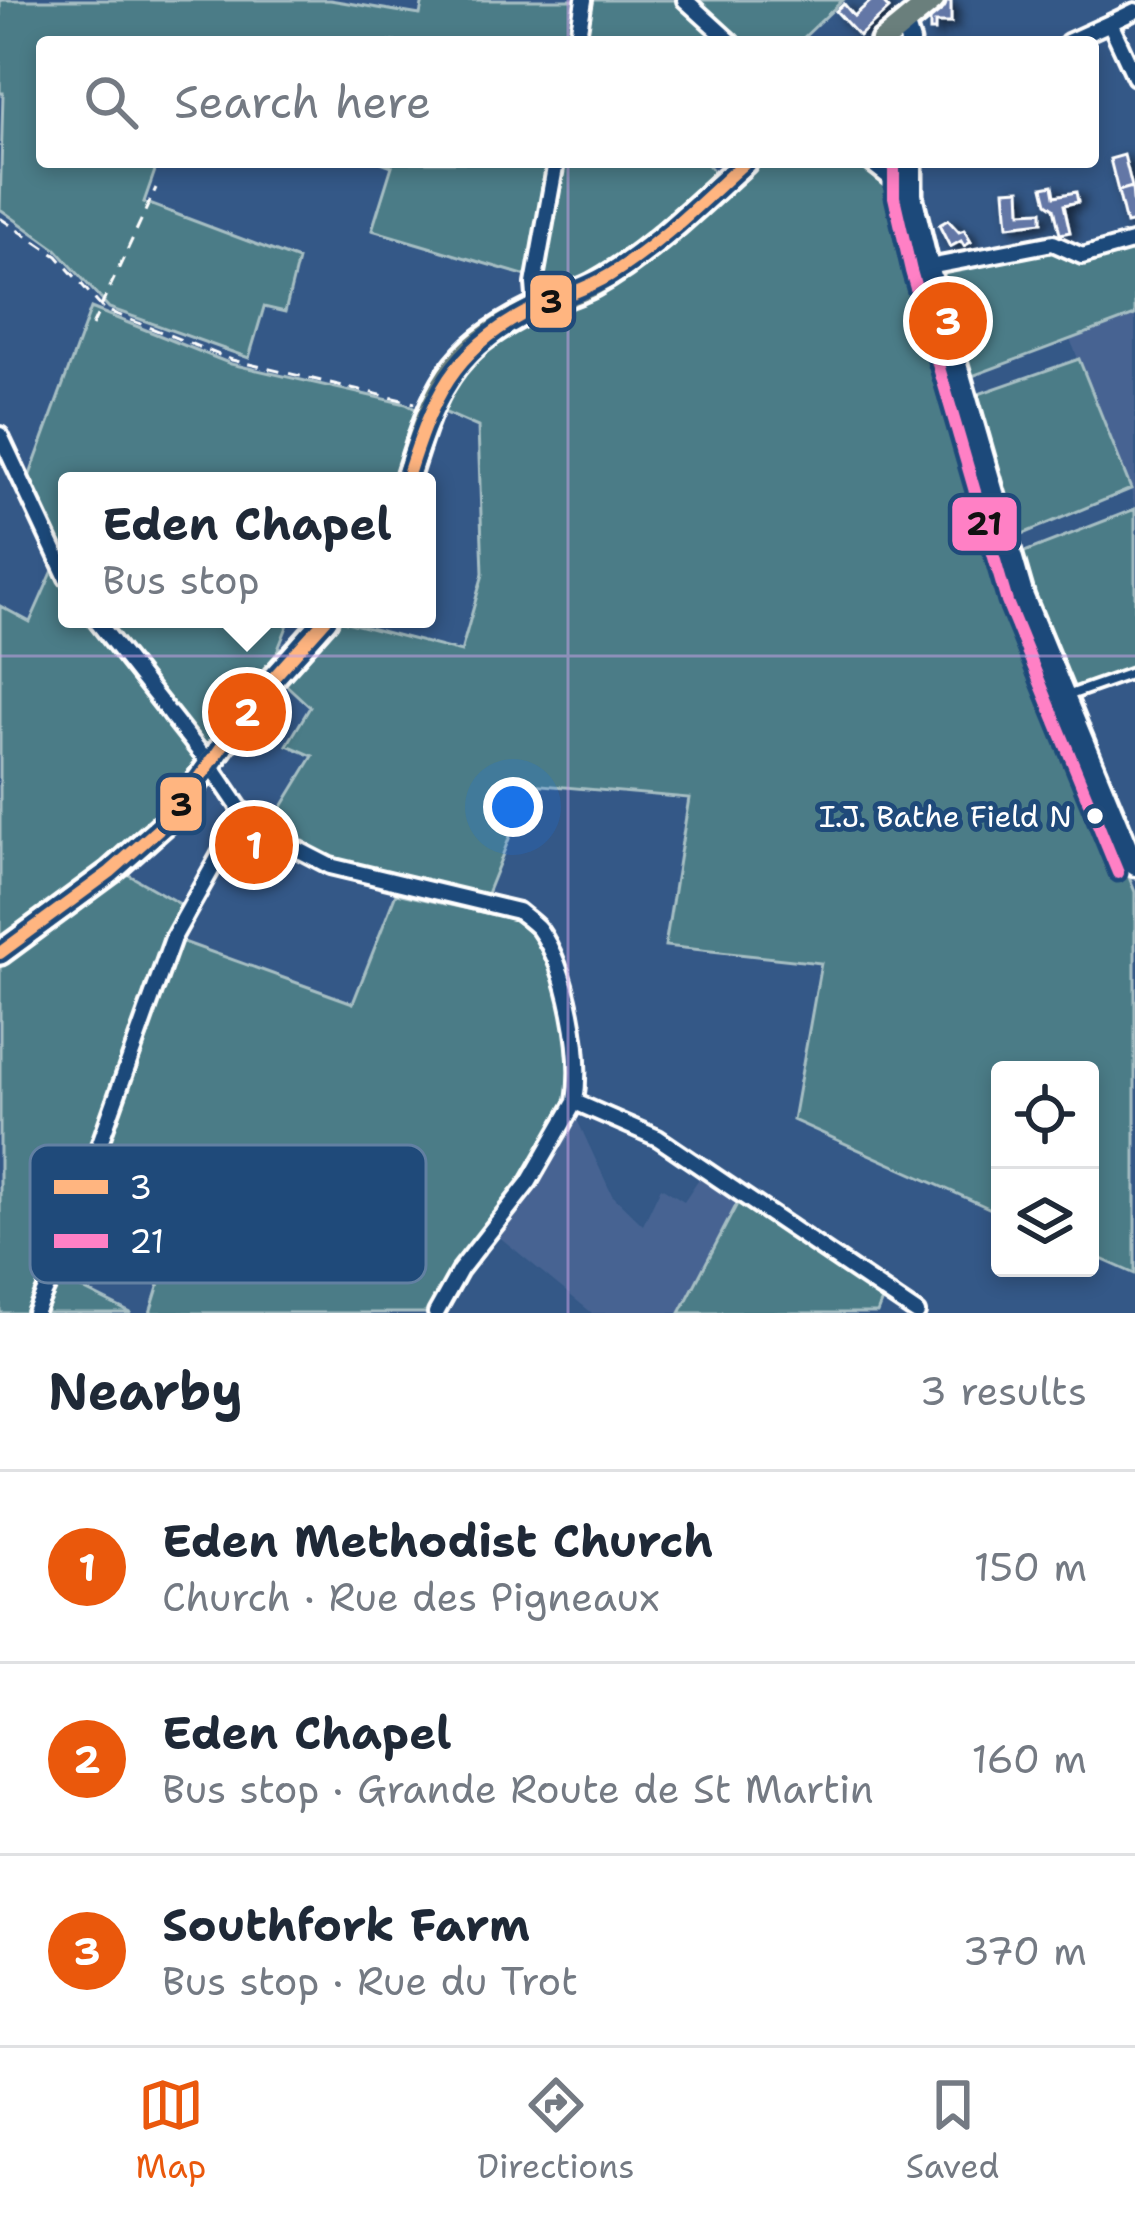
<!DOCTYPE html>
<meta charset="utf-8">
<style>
body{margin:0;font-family:"Shantell Sans",sans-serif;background:#f6f6f7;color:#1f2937}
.controls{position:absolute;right:36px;bottom:36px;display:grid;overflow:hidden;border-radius:12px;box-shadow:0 6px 18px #0003}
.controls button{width:108px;height:108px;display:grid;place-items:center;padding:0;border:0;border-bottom:3px solid #e0e1e3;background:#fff;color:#1f2937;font:60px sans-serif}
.you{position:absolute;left:513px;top:807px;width:42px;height:42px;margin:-30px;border:9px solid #fff;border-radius:50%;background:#1a73e8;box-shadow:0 0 0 18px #1a73e833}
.badge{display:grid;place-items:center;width:78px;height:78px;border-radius:50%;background:#ea580c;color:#fff;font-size:39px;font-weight:700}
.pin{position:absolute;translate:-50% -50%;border:6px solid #fff;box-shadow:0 3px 12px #0006}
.popup{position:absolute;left:58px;top:472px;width:378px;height:156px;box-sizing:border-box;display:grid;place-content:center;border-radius:12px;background:#fff;filter:drop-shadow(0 3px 9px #0005);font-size:39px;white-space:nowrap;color:#747a83}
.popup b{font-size:45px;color:#1f2937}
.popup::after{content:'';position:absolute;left:50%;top:100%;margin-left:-24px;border:24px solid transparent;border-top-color:#fff}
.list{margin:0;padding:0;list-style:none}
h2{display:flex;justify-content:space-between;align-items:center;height:156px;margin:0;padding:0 48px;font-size:51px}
h2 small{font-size:39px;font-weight:400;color:#747a83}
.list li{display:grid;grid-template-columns:78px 1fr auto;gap:36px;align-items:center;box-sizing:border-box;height:192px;padding:0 48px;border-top:3px solid #e0e1e3}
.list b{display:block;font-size:45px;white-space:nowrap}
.list p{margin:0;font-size:39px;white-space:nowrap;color:#747a83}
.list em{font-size:39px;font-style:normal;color:#747a83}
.icon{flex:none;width:66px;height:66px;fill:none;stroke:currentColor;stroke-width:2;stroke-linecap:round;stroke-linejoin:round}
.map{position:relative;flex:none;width:1135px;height:1313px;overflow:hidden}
.search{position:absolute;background:#fff;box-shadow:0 6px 18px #0003;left:36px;right:36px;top:36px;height:132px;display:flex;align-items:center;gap:30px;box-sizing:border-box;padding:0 42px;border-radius:12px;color:#747a83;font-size:45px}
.sheet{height:732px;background:#fff}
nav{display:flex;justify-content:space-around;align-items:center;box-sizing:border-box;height:168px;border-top:3px solid #e0e1e3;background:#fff;font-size:33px;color:#747a83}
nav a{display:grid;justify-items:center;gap:6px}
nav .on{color:#ea580c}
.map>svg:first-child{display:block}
</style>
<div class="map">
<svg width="1135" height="1313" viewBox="0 0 1135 1313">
<defs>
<filter id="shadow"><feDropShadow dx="6" dy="4" stdDeviation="6" flood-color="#0009"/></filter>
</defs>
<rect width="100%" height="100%" fill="#345887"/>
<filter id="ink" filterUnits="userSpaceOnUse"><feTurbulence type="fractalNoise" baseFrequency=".00833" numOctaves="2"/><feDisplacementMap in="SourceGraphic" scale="24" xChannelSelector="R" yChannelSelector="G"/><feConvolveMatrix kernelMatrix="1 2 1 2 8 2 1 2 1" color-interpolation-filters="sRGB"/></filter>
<g filter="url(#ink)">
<path fill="#466492" d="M1135,315V510L1131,489L1070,339Z
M574,1113L612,1195L643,1225L661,1187L684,1201L700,1177L738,1202L680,1313H592L497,1235L533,1188Z"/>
<path fill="#4c7c87" stroke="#a6bec3" stroke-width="3" d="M0,0H330L420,15L423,0H578L571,42H42V162H158L144,202L298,260L285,312L264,307L249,358L109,308L56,249L0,209L3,93H0Z
M590,0H680L723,42H583Z
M695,0H843L799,42H739Z
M381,162H550L530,277L372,230L392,166Z
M563,162H706L720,179C688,204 582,301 544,290L541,279Z
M759,162H863L900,193L1015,594L1135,892V1274L1090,1254V1070H1000V1213L793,1120L821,963L665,946L689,798L531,784L486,896L337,863L269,828L313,756L287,745L310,707L281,680L335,619L461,652L483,574L478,427L439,410L471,361L499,339L620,282Z
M1135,245V315L967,378L939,271L1051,246C1082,267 1100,255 1135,245Z
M91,308L231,364L406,404L419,411L399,481H67V569L27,483Z
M1079,359L1131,489L1013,538L973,396Z
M1135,509V669L1068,691L1019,554Z
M54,568L67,587V619H89L144,695L205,763L161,819L0,945V606L30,622Z
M102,619H290L273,662L215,746L205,747L135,667Z
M122,871L185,907L61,1240L30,1313H0V962Z
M396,893L526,922C551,966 587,1045 570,1097C553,1146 508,1193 478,1234C459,1258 446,1287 430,1313H150L164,1268L73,1231L178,940L353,1003Z
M738,1202L882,1300L877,1313H680Z
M57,1276L131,1313H41Z"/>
<path fill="#6477a6" stroke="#fff" stroke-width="3" filter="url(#shadow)" d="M872,0H881L889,9L859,36L836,11L844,4L854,16Z
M936,1H951V23H935V31H930V5Z
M1124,155L1132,187L1118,191L1110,159Z
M1053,185L1055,196L1076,192L1078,202L1064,205L1070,232L1060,234L1054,208L1047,203L1043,187Z
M1132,187L1135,222L1126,224L1118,191Z
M1020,189L1021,212L1042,211V222L1008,226L1005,190Z
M948,220L959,232L964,230L971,242L964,246L961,241L950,247L939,225Z
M243,827L276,843L266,863L233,847Z"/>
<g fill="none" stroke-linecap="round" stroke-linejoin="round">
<defs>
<path id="service" d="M1064,697L1135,672"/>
<path id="minor" d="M685,0L731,42
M1110,23L1135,11
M577,42L584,0
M1068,42L1110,23L1135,77
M870,162L912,195
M929,267L1053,243L1082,256L1135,241
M536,308L534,284L556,162
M0,435L67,578
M95,619L211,766L243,813L264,832L330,866L518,911C524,916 534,923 539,929C568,970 583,1054 575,1102L658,1138L917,1313
M35,1313L54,1272L173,938L243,813
M436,1313L460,1270L529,1182L575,1102"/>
<path id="secondary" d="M904,23L910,42
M912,162V195L929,267L1024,597L1135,866"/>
<path id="primary" d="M882,42L933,0
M406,481C434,393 444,352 533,309C552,300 574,295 593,285C650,254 698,204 745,162
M0,953L110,872L172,817L259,694L326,619"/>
</defs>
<use href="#service" stroke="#fff" stroke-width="16"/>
<use href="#minor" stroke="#fff" stroke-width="22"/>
<use href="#secondary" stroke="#fff" stroke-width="27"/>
<use href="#primary" stroke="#fff" stroke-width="30"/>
<path stroke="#fff" stroke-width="3" stroke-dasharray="12 9" stroke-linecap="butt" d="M0,218L57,256L103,309L232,360L415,403
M92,326L156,188"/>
<use href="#service" stroke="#1f4a7a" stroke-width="8"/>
<use href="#minor" stroke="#1f4a7a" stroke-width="14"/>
<use href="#secondary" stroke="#1f4a7a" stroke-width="18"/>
<use href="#primary" stroke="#6b7f7c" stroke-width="21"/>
<defs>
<path id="bus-1" d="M406,481C432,399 452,348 533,309C559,297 585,290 610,275C660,244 702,201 745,162
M0,953L110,872L172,817L259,694L326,619"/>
<path id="bus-2" d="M894,162V197L911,271L1007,602L1118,873"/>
</defs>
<use href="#bus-1" stroke="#1f4a7a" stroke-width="21"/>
<use href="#bus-2" stroke="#1f4a7a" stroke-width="21"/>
<use href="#bus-1" stroke="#ffb580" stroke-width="12"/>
<use href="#bus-2" stroke="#ff80c5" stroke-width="12"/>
</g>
</g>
<path fill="none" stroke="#c4a0e2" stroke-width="3" stroke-opacity="0.55" d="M568,0V42M568,162V1313M0,656H1135"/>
<circle fill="#fff" stroke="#1f4a7a" stroke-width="4.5" cx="1095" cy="816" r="10"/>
<g text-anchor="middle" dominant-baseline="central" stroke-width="10" stroke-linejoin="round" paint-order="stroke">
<g font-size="30" fill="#fff" stroke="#1f4a7a" text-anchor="end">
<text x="1072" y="816">I.J. Bathe Field N</text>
</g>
</g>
<rect x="30" y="1145" width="396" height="138" rx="18" fill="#1f4a7a" stroke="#6280a2" stroke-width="3"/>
<rect x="54" y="1180" width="54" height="14" fill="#ffb580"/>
<rect x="54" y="1234" width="54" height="14" fill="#ff80c5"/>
<g font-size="33" fill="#fff">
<text x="129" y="1199">3</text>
<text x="129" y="1253">21</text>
</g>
<g stroke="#1f4a7a" stroke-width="4.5">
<rect x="528" y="273" width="46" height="57" rx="12" fill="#ffb580"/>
<rect x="950" y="495" width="69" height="58" rx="12" fill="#ff80c5"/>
<rect x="158" y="775" width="46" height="58" rx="12" fill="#ffb580"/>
</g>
<g font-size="33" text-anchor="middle" font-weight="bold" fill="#111">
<text x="551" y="313">3</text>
<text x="984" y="535">21</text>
<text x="181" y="816">3</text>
</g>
</svg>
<div class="controls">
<button><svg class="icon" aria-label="locate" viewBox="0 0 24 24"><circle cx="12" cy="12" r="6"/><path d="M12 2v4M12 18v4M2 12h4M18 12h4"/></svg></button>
<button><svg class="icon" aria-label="layers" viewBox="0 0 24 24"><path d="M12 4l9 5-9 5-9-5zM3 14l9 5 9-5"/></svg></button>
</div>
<div class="you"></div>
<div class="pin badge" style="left:254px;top:845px">1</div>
<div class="pin badge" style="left:247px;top:712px">2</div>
<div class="popup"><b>Eden Chapel</b>Bus stop</div>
<div class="pin badge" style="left:948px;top:321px">3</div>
<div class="search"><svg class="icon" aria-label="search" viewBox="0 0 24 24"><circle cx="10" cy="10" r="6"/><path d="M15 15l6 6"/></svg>Search here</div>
</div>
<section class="sheet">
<h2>Nearby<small>3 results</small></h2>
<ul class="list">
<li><span class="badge">1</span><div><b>Eden Methodist Church</b><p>Church · Rue des Pigneaux</p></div><em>150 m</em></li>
<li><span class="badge">2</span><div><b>Eden Chapel</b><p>Bus stop · Grande Route de St Martin</p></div><em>160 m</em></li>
<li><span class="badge">3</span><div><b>Southfork Farm</b><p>Bus stop · Rue du Trot</p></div><em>370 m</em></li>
</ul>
</section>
<nav>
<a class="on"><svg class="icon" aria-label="map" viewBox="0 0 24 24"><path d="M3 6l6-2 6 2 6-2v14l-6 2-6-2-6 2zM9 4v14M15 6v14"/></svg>Map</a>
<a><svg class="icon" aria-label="directions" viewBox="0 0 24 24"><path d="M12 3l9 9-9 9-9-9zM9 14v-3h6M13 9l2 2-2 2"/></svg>Directions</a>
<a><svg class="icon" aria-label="saved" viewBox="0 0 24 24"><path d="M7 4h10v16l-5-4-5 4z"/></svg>Saved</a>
</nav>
